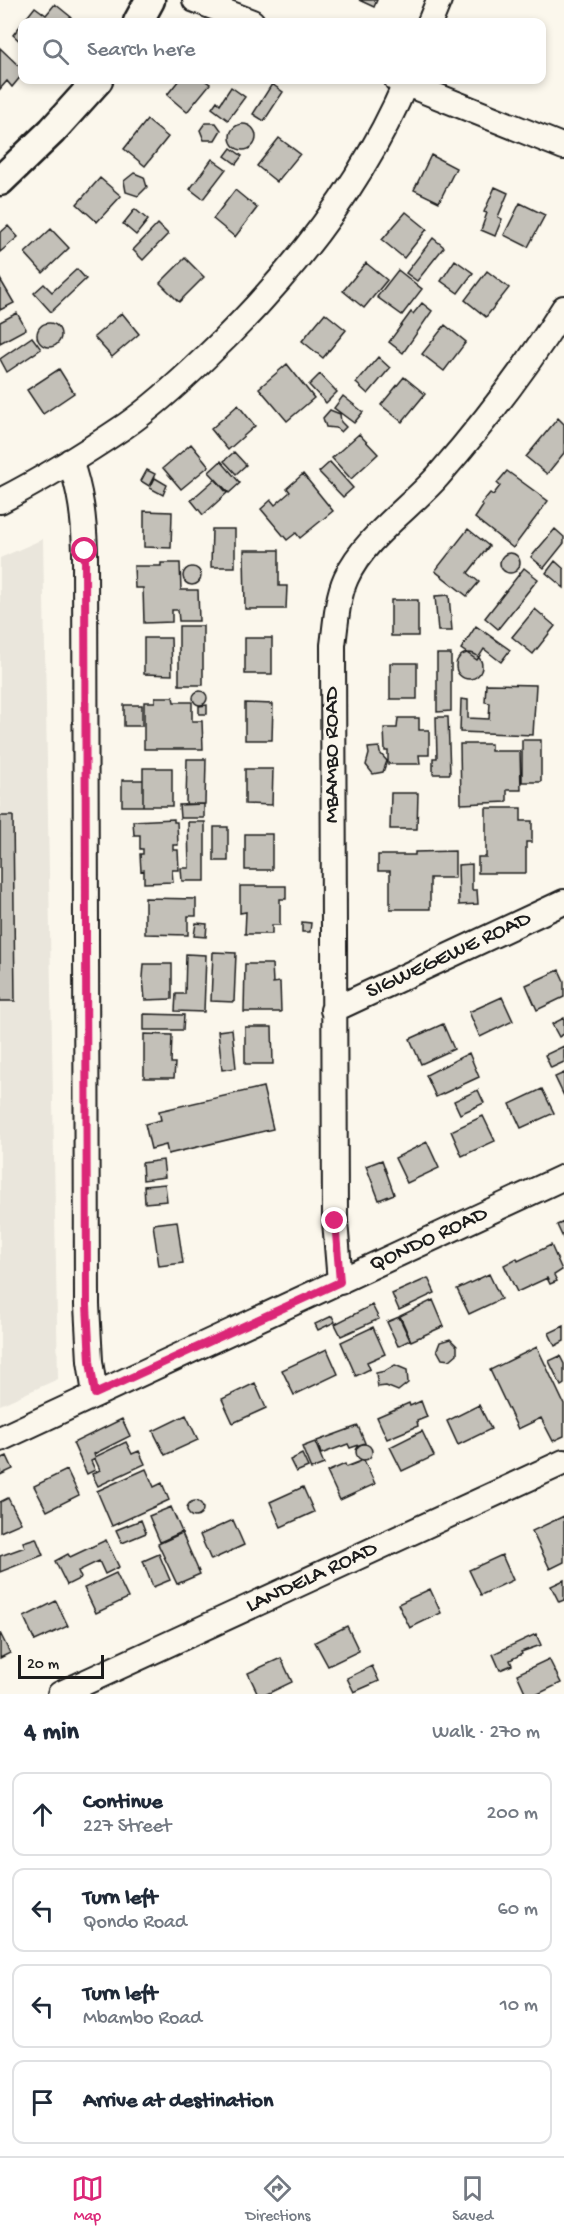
<!DOCTYPE html>
<meta charset="utf-8">
<style>
body{margin:0;font-family:"Gochi Hand",sans-serif;background:#f2f2f3;color:#1f2937}
.scale{position:absolute;left:18px;bottom:15px;width:86px;box-sizing:border-box;padding-left:6px;border:3px solid #1c1c1c;border-top:0;font-size:16px;line-height:21px;white-space:nowrap;color:#1c1c1c;-webkit-text-stroke:4px #fbf7ec;paint-order:stroke}
.stop{position:absolute;width:18px;height:18px;margin:-14px;border:4px solid #db2777;border-radius:50%;background:#fff}
.stop.end{background:#db2777;border-color:#fff;box-shadow:0 2px 6px #0008}
.list{margin:0;padding:0;list-style:none}
h2{display:flex;justify-content:space-between;align-items:center;height:78px;margin:0;padding:0 24px;font-size:26px}
h2 small{font-size:20px;font-weight:400;color:#747a83}
.list li{display:grid;grid-template-columns:39px 1fr auto;gap:18px;align-items:center;box-sizing:border-box;height:84px;margin:0 12px 12px;padding:0 12px;border:2px solid #e0e1e3;border-radius:12px}
.list b{display:block;font-size:22px;white-space:nowrap}
.list p{margin:0;font-size:20px;white-space:nowrap;color:#747a83}
.list em{font-size:20px;font-style:normal;color:#747a83}
.icon{flex:none;width:33px;height:33px;fill:none;stroke:currentColor;stroke-width:2;stroke-linecap:round;stroke-linejoin:round}
.map{position:relative;flex:none;width:564px;height:1694px;overflow:hidden}
.search{position:absolute;background:#fff;box-shadow:0 3px 9px #0003;left:18px;right:18px;top:18px;height:66px;display:flex;align-items:center;gap:15px;box-sizing:border-box;padding:0 21px;border-radius:12px;color:#747a83;font-size:22px}
.sheet{height:462px;background:#fff}
nav{display:flex;justify-content:space-around;align-items:center;box-sizing:border-box;height:84px;border-top:2px solid #e0e1e3;background:#fff;font-size:16px;color:#747a83}
nav a{display:grid;justify-items:center;gap:3px}
nav .on{color:#db2777}
.map>svg:first-child{display:block}
</style>
<div class="map">
<svg width="564" height="1694" viewBox="0 0 564 1694">
<rect width="100%" height="100%" fill="#fbf7ec"/>
<filter id="ink" filterUnits="userSpaceOnUse"><feTurbulence type="fractalNoise" baseFrequency=".0167" numOctaves="2"/><feDisplacementMap in="SourceGraphic" scale="12" xChannelSelector="R" yChannelSelector="G"/><feConvolveMatrix kernelMatrix="1 2 1 2 8 2 1 2 1" color-interpolation-filters="sRGB"/></filter>
<g filter="url(#ink)">
<path fill="#eae6dc" d="M43,539L58,1379L0,1405V558Z"/>
<path fill="#c3c0b8" stroke="#1c1c1c" stroke-width="1.5" d="M359,0H377L374,7Z
M55,4L71,17L66,22H22V43L13,35L35,7L46,15Z
M0,48L22,69V75L12,87L7,81L0,89Z
M179,80H204L210,84L187,112L167,95Z
M272,84L283,92L264,121L253,114Z
M231,87L245,97L228,120L212,108L217,101L220,104Z
M147,120L168,137L145,166L124,149Z
M205,123H216L221,130L215,140H204L200,130Z
M230 137a13 13 0 1 1 26 0a13 13 0 1 1-26 0Z
M279,138L300,154L277,182L257,166Z
M231,148L242,156L236,164L225,156Z
M431,155L456,168L439,202L414,190Z
M212,159L226,169L203,199L190,189Z
M134,173L144,177L147,187L138,196L126,192L124,181Z
M100,178L121,196L97,222L77,204Z
M495,187L508,193L498,217L502,219L495,236L481,230L487,213L484,212Z
M235,190L257,208L235,237L213,219Z
M520,203L545,215L528,247L504,235Z
M135,209L148,220L136,235L123,224Z
M406,212L427,229L404,258L382,240Z
M158,224L168,234L143,260L133,250Z
M8,226L18,237L0,252V233Z
M51,229L69,248L43,273L25,253Z
M433,238L444,247L417,281L406,273Z
M185,258L204,277L179,302L160,283Z
M455,260L473,273L458,293L441,281Z
M366,263L387,280L364,308L343,291Z
M77,269L86,279L51,312L34,293L44,284L52,292Z
M398,270L422,289L402,315L377,297Z
M487,271L509,288L486,317L465,300Z
M0,279L14,303L0,310Z
M422,303L432,311L403,353L389,342L411,312L413,314Z
M17,313L26,329L0,343V322Z
M122,313L139,334L112,357L94,337Z
M325,313L346,330L323,358L302,341Z
M37 335a12 12 0 1 1 24 0a12 12 0 1 1-24 0Z
M445,325L466,342L444,371L422,354Z
M32,337L41,349L7,372L0,359Z
M378,357L390,368L368,394L356,383Z
M287,364L314,398L287,421L259,388Z
M59,369L74,393L43,414L27,390Z
M320,374L337,392L326,403L309,385Z
M404,377L425,394L402,422L381,405Z
M343,396L363,412L354,423L334,408Z
M238,405L255,426L228,450L211,429Z
M330,410L340,414L341,422L346,427L341,432L336,428L326,427L323,418Z
M558,418L564,424V453L547,474L526,457Z
M359,434L378,454L351,479L332,458Z
M191,444L209,466L181,489L163,468Z
M234,452L246,465L236,474L224,461Z
M221,461L240,483L229,493L209,472Z
M330,462L353,488L343,497L319,472Z
M147,470L155,474L149,486L141,481Z
M507,471L548,501L513,548L475,518L483,506L481,504L490,493L493,495L500,486L497,483Z
M303,474L333,511L300,538L296,533L287,540L261,509L271,500L275,505L290,492L287,488Z
M155,478L167,485L163,495L150,488Z
M215,479L227,493L203,515L191,500Z
M144,511L172,512L171,548L144,547Z
M212,529H235V567H211Z
M468,529L489,546L468,573L479,582L467,596L435,571Z
M555,529L564,537V543L544,568L531,557Z
M244,550H279V586H287L286,609H245Z
M500 563a10 10 0 1 1 20 0a10 10 0 1 1-20 0Z
M555,561L564,569V588L546,573Z
M161,563H180L181,590H198L199,621H179L178,610H172V622L144,623L143,588H135L134,566H161Z
M183 576a9 9 0 1 1 18 0a9 9 0 1 1-18 0Z
M524,568L538,579L498,629L485,618Z
M449,595L452,631H438L435,596Z
M391,600H418V636H391Z
M535,609L555,626L533,654L512,637Z
M179,626H203V685H179Z
M476,626L510,650L501,662L484,649L477,660L461,649Z
M144,638H171L172,675L144,674Z
M245,638H272V674H245Z
M456 666a13 13 0 1 1 26 0a13 13 0 1 1-26 0Z
M437,654H451V711L437,712Z
M390,663H417V699H390Z
M486,684L536,685L533,735L460,732L461,699L468,700V718L489,719L490,703L485,702Z
M193 698a7 7 0 1 1 14 0a7 7 0 1 1-14 0Z
M155,697H173L174,702H192V721H202L203,749H144V702H155Z
M245,703L273,704L272,740H245Z
M124,705H142V726H124Z
M207,705V714H199V706Z
M436,717H448L450,774H433V758H437Z
M398,718H419V730H429V755H419L420,764H388V751H385L384,728H397Z
M522,740H541V782H522Z
M460,744H491V751H520L521,790H507V802L461,804Z
M379,747L380,753L387,761L383,772L373,774L366,765L369,754L368,748Z
M187,759H206L205,804H186Z
M143,768H172V806H143Z
M245,769H273L272,805L245,804Z
M122,780H143V806H122Z
M391,793H418L417,829H390Z
M204,804V818H180L179,805Z
M486,808H521V821H532V842H526V873H478V857H486Z
M0,816H13L15,1001H0Z
M174,819V822H177L178,845H173V850H178L179,870H172L173,882L144,883V870L141,871L140,854H143V849H140V835H134L133,821Z
M188,822H205V881H182L181,868H189Z
M214,827H228V861H214Z
M245,834H272V870H245Z
M455,851V878H430V909H390V871H378V855H415V852Z
M472,864V890H477L478,904L459,905L458,865Z
M240,886H286V899H280V925H272V934H245L246,912L240,913Z
M145,898L196,899V916H188V935L145,934Z
M302,922L311,923L310,932H302Z
M196,923L207,924L206,937L194,936Z
M213,952L236,953L234,1002L211,1001Z
M186,954L206,955L204,1012L175,1011L176,994H185Z
M144,964H172V999L145,1000L143,978Z
M245,964H272L273,983L280,982L281,1012H244Z
M559,970L564,981V997L537,1010L526,985Z
M502,997L513,1021L480,1037L469,1012Z
M144,1014L184,1015L183,1030H144Z
M564,1018V1034L559,1037L552,1024Z
M443,1024L454,1049L421,1064L410,1039Z
M245,1027H272L273,1064H245Z
M232,1029L236,1068L222,1070L218,1031Z
M144,1034L172,1035L171,1063H175L174,1078H144Z
M564,1046V1062L551,1068L545,1055Z
M469,1053L479,1077L436,1097L426,1075Z
M564,1073V1096L555,1077Z
M263,1087L273,1129L168,1154L166,1145L151,1149L145,1124L161,1120L159,1111Z
M542,1089L554,1113L521,1128L510,1104Z
M478,1090L484,1103L460,1114L454,1101Z
M483,1116L495,1141L462,1156L451,1131Z
M427,1142L439,1168L407,1183L395,1158Z
M163,1160L165,1177L143,1180L142,1163Z
M382,1160L394,1194L379,1200L366,1166Z
M165,1184L167,1201L145,1203L144,1186Z
M177,1221L183,1263L159,1266L153,1224Z
M564,1222V1240L557,1225Z
M551,1245L562,1270L554,1275L557,1281L550,1284L547,1278L517,1292L504,1265L517,1258L518,1261Z
M489,1274L501,1299L469,1314L457,1289Z
M428,1278L435,1293L399,1310L392,1294Z
M433,1300L444,1326L411,1341L400,1316Z
M372,1305L379,1319L341,1336L335,1324Z
M332,1316L335,1322L318,1330L315,1324Z
M399,1317L410,1340L398,1346L387,1322Z
M564,1326V1341L555,1346L549,1333Z
M373,1327L385,1354L367,1362L370,1369L356,1376L341,1342Z
M450,1339L457,1346V1354L450,1360L442,1359L437,1350L440,1342Z
M537,1347L564,1404V1436L553,1441L541,1418L518,1429L490,1370Z
M327,1349L338,1374L294,1395L282,1370Z
M560,1356L564,1364V1384L561,1386L549,1361Z
M395,1365L407,1370L408,1383L398,1391L386,1386L378,1387L376,1373L385,1371Z
M255,1383L266,1408L233,1423L222,1399Z
M421,1401L427,1417L417,1421L418,1426L387,1439L377,1417L409,1403L410,1406Z
M479,1405L491,1429L458,1445L447,1421Z
M186,1415L198,1440L165,1455L153,1431Z
M122,1419L130,1436L94,1454L95,1457L126,1442L132,1454L139,1451L145,1464L98,1486L92,1474L100,1470L95,1459L91,1461L95,1470L87,1474L73,1443Z
M358,1426L365,1443L350,1448L348,1444L321,1454L317,1441Z
M422,1431L434,1456L402,1471L390,1447Z
M315,1442L324,1464L311,1469L302,1447Z
M356 1452a8 8 0 1 1 16 0a8 8 0 1 1-16 0Z
M302,1454L308,1467L296,1472L290,1460Z
M7,1456L13,1469L0,1475V1459Z
M364,1460L375,1484L340,1500L327,1472L345,1464L346,1467Z
M146,1469L154,1487L162,1483L169,1500L112,1526L97,1491Z
M67,1470L79,1495L47,1511L34,1486Z
M303,1487L314,1512L281,1527L270,1502Z
M8,1498L21,1523L0,1532V1502Z
M187 1509a8 8 0 1 1 16 0a8 8 0 1 1-16 0Z
M171,1507L182,1532L160,1542L149,1516Z
M564,1516V1562L550,1569L532,1531Z
M141,1520L146,1533L122,1543L116,1530Z
M233,1520L244,1545L211,1560L200,1535Z
M182,1533L200,1574L177,1584L158,1544Z
M36,1538L43,1555L0,1572V1556L25,1547L23,1542Z
M106,1540L119,1567L105,1574L99,1561L78,1571L81,1578L67,1585L55,1561L68,1554L70,1557Z
M159,1554L170,1580L153,1587L143,1561Z
M502,1555L513,1580L481,1595L469,1570Z
M116,1573L128,1598L96,1613L84,1588Z
M564,1580V1600L559,1602L551,1586Z
M430,1589L441,1613L410,1628L398,1604Z
M56,1601L68,1626L35,1641L24,1617Z
M347,1626L359,1651L328,1666L315,1642Z
M0,1633L10,1653L0,1658Z
M536,1634L541,1645L521,1652L522,1654L510,1660L512,1665L500,1670L493,1654Z
M281,1658L292,1682L267,1694H258L248,1673Z
M549,1659L561,1683L538,1694H526L517,1674Z
M372,1666L379,1681L354,1692L347,1678Z"/>
<g fill="none" stroke-linecap="round" stroke-linejoin="round">
<defs>
<path id="minor" d="M195,0L252,22
M430,22L439,0
M397,80L564,147
M70,461C81,491 84,519 85,551L87,1305L90,1361L95,1394
M0,501C43,479 85,453 125,426C154,406 180,382 205,358C288,279 362,186 407,80
M333,1010L564,902
M340,1282L335,1221L333,645C336,623 337,598 346,578C364,538 410,508 438,476C484,423 527,367 564,308
M0,1439L564,1177
M60,1694L564,1462"/>
<path id="tertiary" d="M138,22L150,0
M0,181L52,131L98,80"/>
</defs>
<use href="#minor" stroke="#1c1c1c" stroke-width="28"/>
<use href="#tertiary" stroke="#1c1c1c" stroke-width="33"/>
<use href="#minor" stroke="#fbf7ec" stroke-width="24"/>
<use href="#tertiary" stroke="#fbf7ec" stroke-width="28"/>
</g>
</g>
<g fill="none" stroke-linecap="round" stroke-linejoin="round" filter="url(#ink)">
<path stroke="#db2777" stroke-width="8" d="M85,551L87,1305L90,1361L95,1394L340,1282L335,1221"/>
</g>
<g text-anchor="middle" dominant-baseline="central" stroke-width="5" stroke-linejoin="round" paint-order="stroke">
<g font-size="22" fill="#1c1c1c" stroke="#fbf7ec">
<text transform="translate(333 755) rotate(-90)">MBAMBO ROAD</text>
<text transform="translate(449 956) rotate(-25)">SIGWEGEWE ROAD</text>
<text transform="translate(429 1240) rotate(-25)">QONDO ROAD</text>
<text transform="translate(312 1578) rotate(-25)">LANDELA ROAD</text>
</g>
</g>
</svg>
<div class="scale">20 m</div>
<div class="stop" style="left:85px;top:551px"></div>
<div class="stop end" style="left:335px;top:1221px"></div>
<div class="search"><svg class="icon" aria-label="search" viewBox="0 0 24 24"><circle cx="10" cy="10" r="6"/><path d="M15 15l6 6"/></svg>Search here</div>
</div>
<section class="sheet">
<h2>4 min<small>Walk · 270 m</small></h2>
<ul class="list">
<li><svg class="icon" aria-label="ahead" viewBox="0 0 24 24"><path d="M12 20V5M6 11l6-6 6 6"/></svg><div><b>Continue</b><p>227 Street</p></div><em>200 m</em></li>
<li><svg class="icon" aria-label="left" viewBox="0 0 24 24"><path d="M17 20v-9H6M10 6l-5 5 5 5"/></svg><div><b>Turn left</b><p>Qondo Road</p></div><em>60 m</em></li>
<li><svg class="icon" aria-label="left" viewBox="0 0 24 24"><path d="M17 20v-9H6M10 6l-5 5 5 5"/></svg><div><b>Turn left</b><p>Mbambo Road</p></div><em>10 m</em></li>
<li><svg class="icon" aria-label="arrive" viewBox="0 0 24 24"><path d="M6 21V4h12l-3 4 3 4H6"/></svg><div><b>Arrive at destination</b></div></li>
</ul>
</section>
<nav>
<a class="on"><svg class="icon" aria-label="map" viewBox="0 0 24 24"><path d="M3 6l6-2 6 2 6-2v14l-6 2-6-2-6 2zM9 4v14M15 6v14"/></svg>Map</a>
<a><svg class="icon" aria-label="directions" viewBox="0 0 24 24"><path d="M12 3l9 9-9 9-9-9zM9 14v-3h6M13 9l2 2-2 2"/></svg>Directions</a>
<a><svg class="icon" aria-label="saved" viewBox="0 0 24 24"><path d="M7 4h10v16l-5-4-5 4z"/></svg>Saved</a>
</nav>
